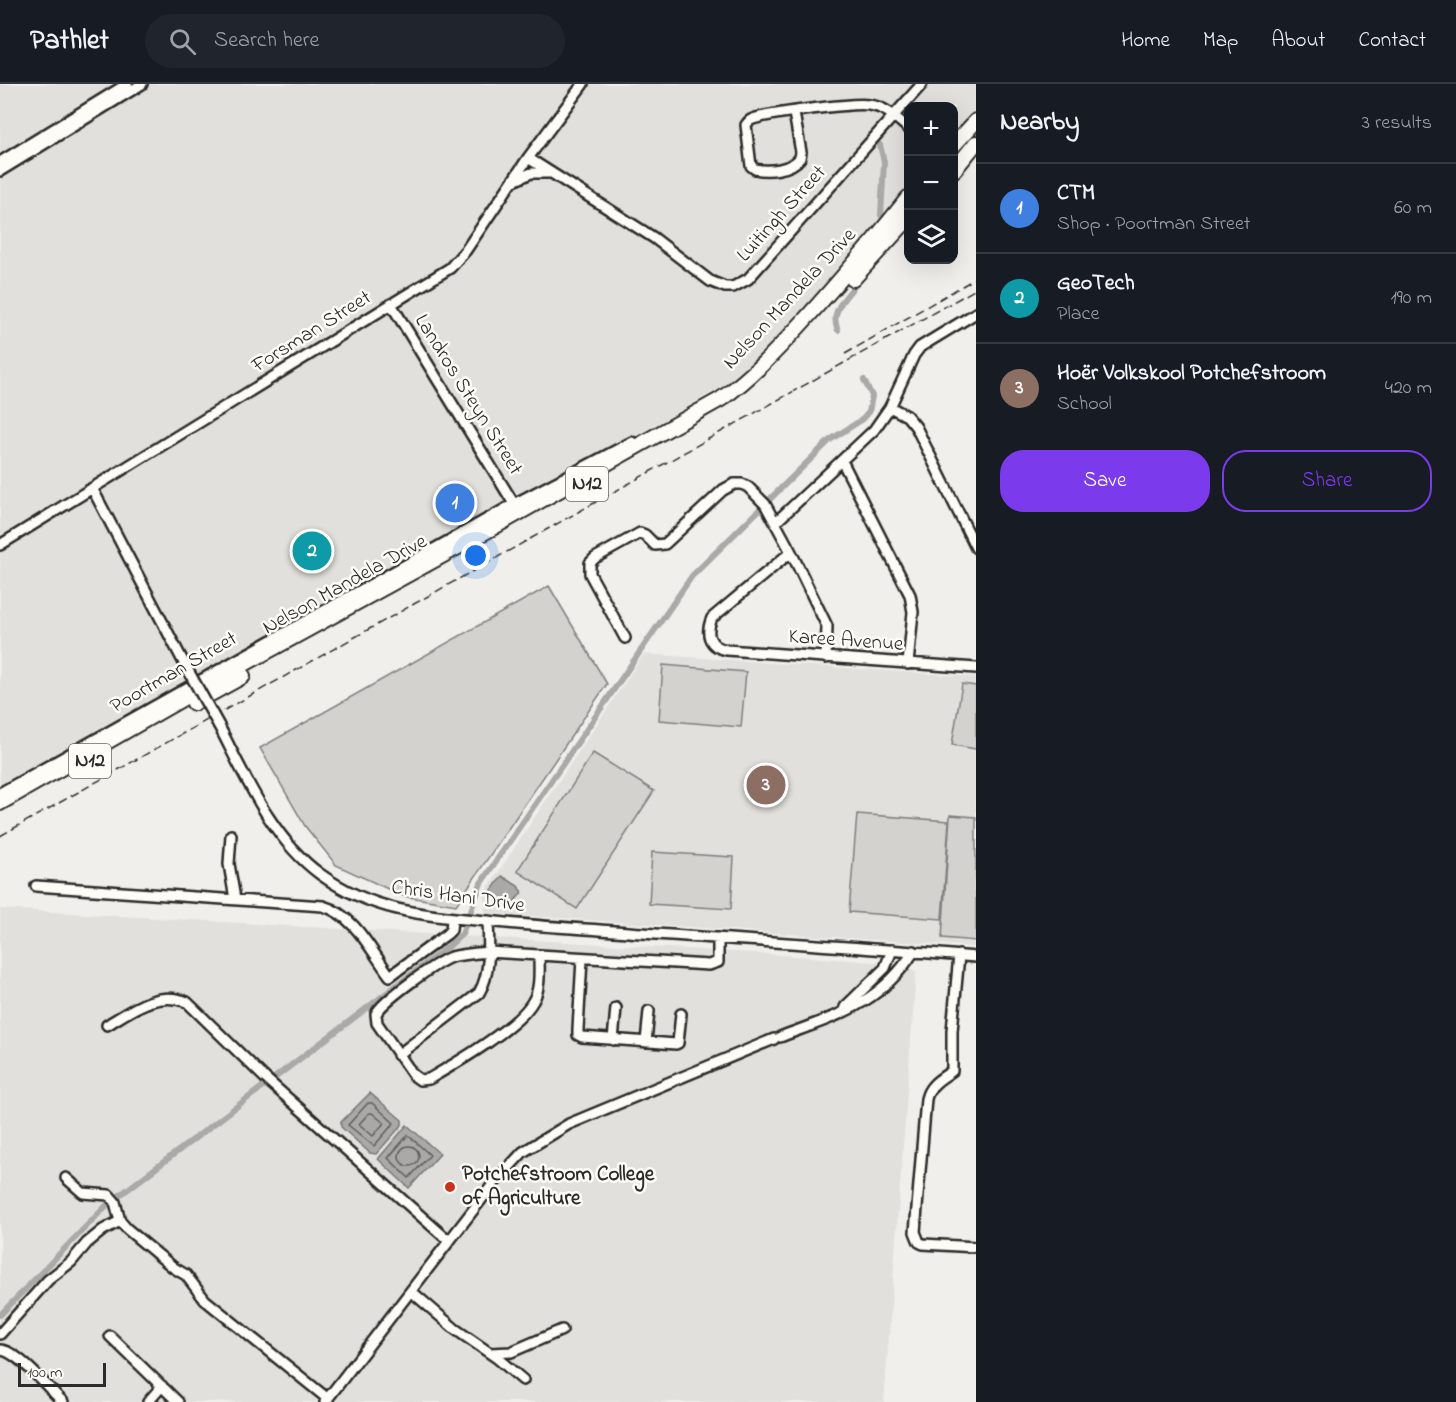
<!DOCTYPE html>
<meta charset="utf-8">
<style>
body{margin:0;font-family:"Indie Flower",sans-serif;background:#20242c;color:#f1f3f6}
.controls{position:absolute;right:18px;top:18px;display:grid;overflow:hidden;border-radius:12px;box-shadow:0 6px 24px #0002}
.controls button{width:54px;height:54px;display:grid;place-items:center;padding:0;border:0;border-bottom:2px solid #363941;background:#171b24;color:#f1f3f6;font:30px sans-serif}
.scale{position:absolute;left:18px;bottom:15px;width:88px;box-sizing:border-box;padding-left:6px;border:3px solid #2b2b2b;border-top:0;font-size:16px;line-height:21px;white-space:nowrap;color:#2b2b2b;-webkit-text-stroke:4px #fdfcf7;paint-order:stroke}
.you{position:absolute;left:476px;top:472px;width:21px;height:21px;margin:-15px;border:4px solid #fff;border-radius:50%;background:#1a73e8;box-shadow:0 0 0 9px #1a73e833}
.badge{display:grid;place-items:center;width:39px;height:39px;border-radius:50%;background:#7c3aed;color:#fff;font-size:20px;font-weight:700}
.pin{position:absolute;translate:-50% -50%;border:3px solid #fff;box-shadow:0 2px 6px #0006}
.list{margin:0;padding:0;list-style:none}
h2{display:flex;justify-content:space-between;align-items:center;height:78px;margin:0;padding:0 24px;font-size:26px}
h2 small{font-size:20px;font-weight:400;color:#9ea1a6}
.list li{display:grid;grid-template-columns:39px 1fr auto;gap:18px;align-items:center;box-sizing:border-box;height:90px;padding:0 24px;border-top:2px solid #363941}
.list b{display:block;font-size:22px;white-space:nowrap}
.list p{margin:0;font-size:20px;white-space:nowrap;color:#9ea1a6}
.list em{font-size:20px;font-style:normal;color:#9ea1a6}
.actions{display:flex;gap:12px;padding:18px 24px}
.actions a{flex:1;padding:14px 0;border:2px solid #7c3aed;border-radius:24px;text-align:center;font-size:21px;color:#7c3aed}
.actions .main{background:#7c3aed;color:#fff}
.icon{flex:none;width:33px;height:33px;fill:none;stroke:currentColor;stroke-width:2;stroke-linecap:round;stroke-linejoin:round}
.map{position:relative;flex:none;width:976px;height:1318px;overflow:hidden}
header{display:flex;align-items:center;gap:36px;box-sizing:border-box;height:84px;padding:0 30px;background:#171b24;border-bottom:2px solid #363941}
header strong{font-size:28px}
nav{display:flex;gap:33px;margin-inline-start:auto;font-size:21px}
.search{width:420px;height:54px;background:#20242c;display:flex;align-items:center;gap:15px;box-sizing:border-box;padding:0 21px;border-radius:33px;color:#9ea1a6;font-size:22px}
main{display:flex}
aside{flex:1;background:#171b24}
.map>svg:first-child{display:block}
</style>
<header>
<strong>Pathlet</strong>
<div class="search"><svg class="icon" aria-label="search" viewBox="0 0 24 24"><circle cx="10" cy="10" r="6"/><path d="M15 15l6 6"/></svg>Search here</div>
<nav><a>Home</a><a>Map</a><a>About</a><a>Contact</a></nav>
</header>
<main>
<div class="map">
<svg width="976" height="1318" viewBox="0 0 976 1318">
<rect width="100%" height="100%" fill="#f0efeb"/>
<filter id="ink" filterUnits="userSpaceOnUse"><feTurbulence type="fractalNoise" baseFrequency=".0167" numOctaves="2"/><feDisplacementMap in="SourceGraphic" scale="12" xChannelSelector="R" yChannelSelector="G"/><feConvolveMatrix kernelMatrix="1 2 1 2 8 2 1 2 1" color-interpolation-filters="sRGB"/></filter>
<g filter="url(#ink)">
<path fill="#e1e0dc" d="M0,0H976V25L954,51V22H908V103L775,257L736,295L505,426L0,705Z
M644,570L976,593V863L485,829L484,809Z
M0,825L754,869L901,880L916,888L884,1318H0Z"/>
<path fill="#d3d2cf" stroke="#7f7e7d" stroke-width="1.5" d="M549,502L607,600L456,821L403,812L336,781L305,742L260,664Z
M663,581L746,588L741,643L659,636Z
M962,600L976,602V665L952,661Z
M593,669L654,707L577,825L517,787Z
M857,730L949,737L942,835L849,828Z
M950,731L976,733V857L942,854Z
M652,768L734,773L731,825L649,820Z"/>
<path fill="#aaa9a7" stroke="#777775" stroke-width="1.5" d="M502,792L518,802L522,808L509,825L489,810Z
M370,1009L402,1036V1041L376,1070L370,1069L341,1043V1038Z
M407,1041L440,1070L409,1104L378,1075Z"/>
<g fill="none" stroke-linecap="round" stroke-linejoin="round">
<path stroke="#5e5d5d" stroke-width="1.5" d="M368,1019H372L394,1039L374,1062L348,1041Z
M369,1029H372L384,1039L373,1052L359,1040Z
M408,1051L430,1071L409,1094L388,1074Z
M399 1072a10 10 0 1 1 20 0a10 10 0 1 1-20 0Z"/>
<path stroke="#aaa9a7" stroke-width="6" d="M880,61L884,78L881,131
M838,246C828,227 849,209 860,196
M768,417L830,356L863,335L869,328L872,312L864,296
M470,829L481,799L692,492L761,424
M273,995L449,862L462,850L466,839
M0,1231L107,1121L265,1001"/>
<defs>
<path id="minor" d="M794,29L801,68L800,74C791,86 768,88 755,85L751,82L746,41C749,37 748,37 753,35C767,30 855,18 869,21C886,23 896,34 908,44
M528,74L654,154L710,197L725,203H733L748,195L922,0
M0,78L127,0
M0,87L142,0
M514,97L531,89H549
M391,220L514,420
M890,323L907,332L916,343L976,464
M842,377L910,511L913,528L908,580
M92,404L185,581
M776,438L874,346L890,323L914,271L920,263L976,229
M0,461L450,184L466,166L528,74L583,0
M791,468L712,534C705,550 709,563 727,566L976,584
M625,554L590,490V479L595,474L640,449L645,451L655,461L665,460L723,406L734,400H742L748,403L765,420L791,468L827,542L826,574
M219,642C246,694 272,755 320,790C375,830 433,832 497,838C545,843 593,845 642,849C753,857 865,863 976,873
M0,709L514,420L632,358
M231,751L229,780L235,815
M36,802L323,822C355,831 371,867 390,892L447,850L451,846L452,835
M539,871C539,886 541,904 533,917C519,943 455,980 429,995L420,996L413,991L377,939L376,930C382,917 437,878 451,873C463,870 477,869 489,868L709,881L718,878V854
M959,871L952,947V987C940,995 929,1001 926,1015L915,1148L919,1158L923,1160L976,1163
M582,875L578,945V951L582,953L676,960L678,959L681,930
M845,923L885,884L892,866
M107,941C132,926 157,906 187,918L265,994L449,1157
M780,953C835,932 880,921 914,867
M613,956L616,924
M646,958L649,927
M398,971L479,909C491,889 489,860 488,837
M66,1094L83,1109L109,1111L115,1118L120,1137L127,1145L174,1184L186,1191L205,1216L328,1315
M411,1207L455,1245L497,1274L523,1296
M0,1250L48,1196L71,1178L87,1159L103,1146L120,1137
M110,1252L178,1318
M0,1266C17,1266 50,1306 63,1318
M490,1269L511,1268L562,1246
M148,1318L162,1302
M325,1318L494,1099L523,1068L569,1040L774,955"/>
<path id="highway" d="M954,61L976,37
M954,86L976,59
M853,195L908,135
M194,619L243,592
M0,719L215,596L467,458L721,315C751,294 776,267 801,240C838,199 874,157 908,114"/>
</defs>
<use href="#minor" stroke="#2b2b2b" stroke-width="14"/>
<use href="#highway" stroke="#2b2b2b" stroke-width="18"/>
<use href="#minor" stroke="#fdfcf7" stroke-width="9"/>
<use href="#highway" stroke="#fdfcf7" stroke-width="14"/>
<path stroke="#2b2b2b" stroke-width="1.5" stroke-dasharray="9 4.5" stroke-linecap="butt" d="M845,270L976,194
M0,752L976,205"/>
<defs>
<path id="minor-bridge" d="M185,581L219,642"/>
</defs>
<use href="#minor-bridge" stroke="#2b2b2b" stroke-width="14" stroke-linecap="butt"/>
<use href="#minor-bridge" stroke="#fdfcf7" stroke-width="9"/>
</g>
</g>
<circle fill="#c8321e" stroke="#fdfcf7" stroke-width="2" cx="450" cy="1103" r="6"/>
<g text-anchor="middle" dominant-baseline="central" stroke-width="5" stroke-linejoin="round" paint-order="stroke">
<g fill="#fdfcf7" stroke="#6a6a68" stroke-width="1.5">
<rect x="566" y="383" width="42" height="34" rx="4.5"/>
<rect x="69" y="660" width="42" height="34" rx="4.5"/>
</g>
<g font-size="20" font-weight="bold" fill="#2b2b2b">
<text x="587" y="400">N12</text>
<text x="90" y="677">N12</text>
</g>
<g font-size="21" fill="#2b2b2b" stroke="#fdfcf7">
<text transform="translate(782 130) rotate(-48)">Luitingh Street</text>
<text transform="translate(790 215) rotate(-47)">Nelson Mandela Drive</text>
<text transform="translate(312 248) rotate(-32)">Forsman Street</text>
<text transform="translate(468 311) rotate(58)">Landros Steyn Street</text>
<text transform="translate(345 501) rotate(-29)">Nelson Mandela Drive</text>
<text transform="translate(846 557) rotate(4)">Karee Avenue</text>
<text transform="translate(174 589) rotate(-30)">Poortman Street</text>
<text transform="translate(458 813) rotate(8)">Chris Hani Drive</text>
</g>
<g font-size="21" font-weight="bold" fill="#2b2b2b" stroke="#fdfcf7" text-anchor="start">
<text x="462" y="1091">Potchefstroom College<tspan x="462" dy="24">of Agriculture</tspan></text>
</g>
</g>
</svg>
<div class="controls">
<button>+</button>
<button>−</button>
<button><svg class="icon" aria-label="layers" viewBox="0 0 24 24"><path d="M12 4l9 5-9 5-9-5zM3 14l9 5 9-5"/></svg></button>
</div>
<div class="scale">100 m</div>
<div class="you"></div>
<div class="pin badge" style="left:455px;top:419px;background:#3f7fe0">1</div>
<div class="pin badge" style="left:312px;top:467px;background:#0f9aa8">2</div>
<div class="pin badge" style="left:766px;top:701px;background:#8d6e63">3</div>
</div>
<aside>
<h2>Nearby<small>3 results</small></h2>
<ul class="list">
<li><span class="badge" style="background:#3f7fe0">1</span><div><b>CTM</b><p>Shop · Poortman Street</p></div><em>60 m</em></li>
<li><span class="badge" style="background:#0f9aa8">2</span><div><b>GeoTech</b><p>Place</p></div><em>190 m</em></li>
<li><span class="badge" style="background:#8d6e63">3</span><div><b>Hoër Volkskool Potchefstroom</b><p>School</p></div><em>420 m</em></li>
</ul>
<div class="actions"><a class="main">Save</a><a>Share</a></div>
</aside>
</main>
